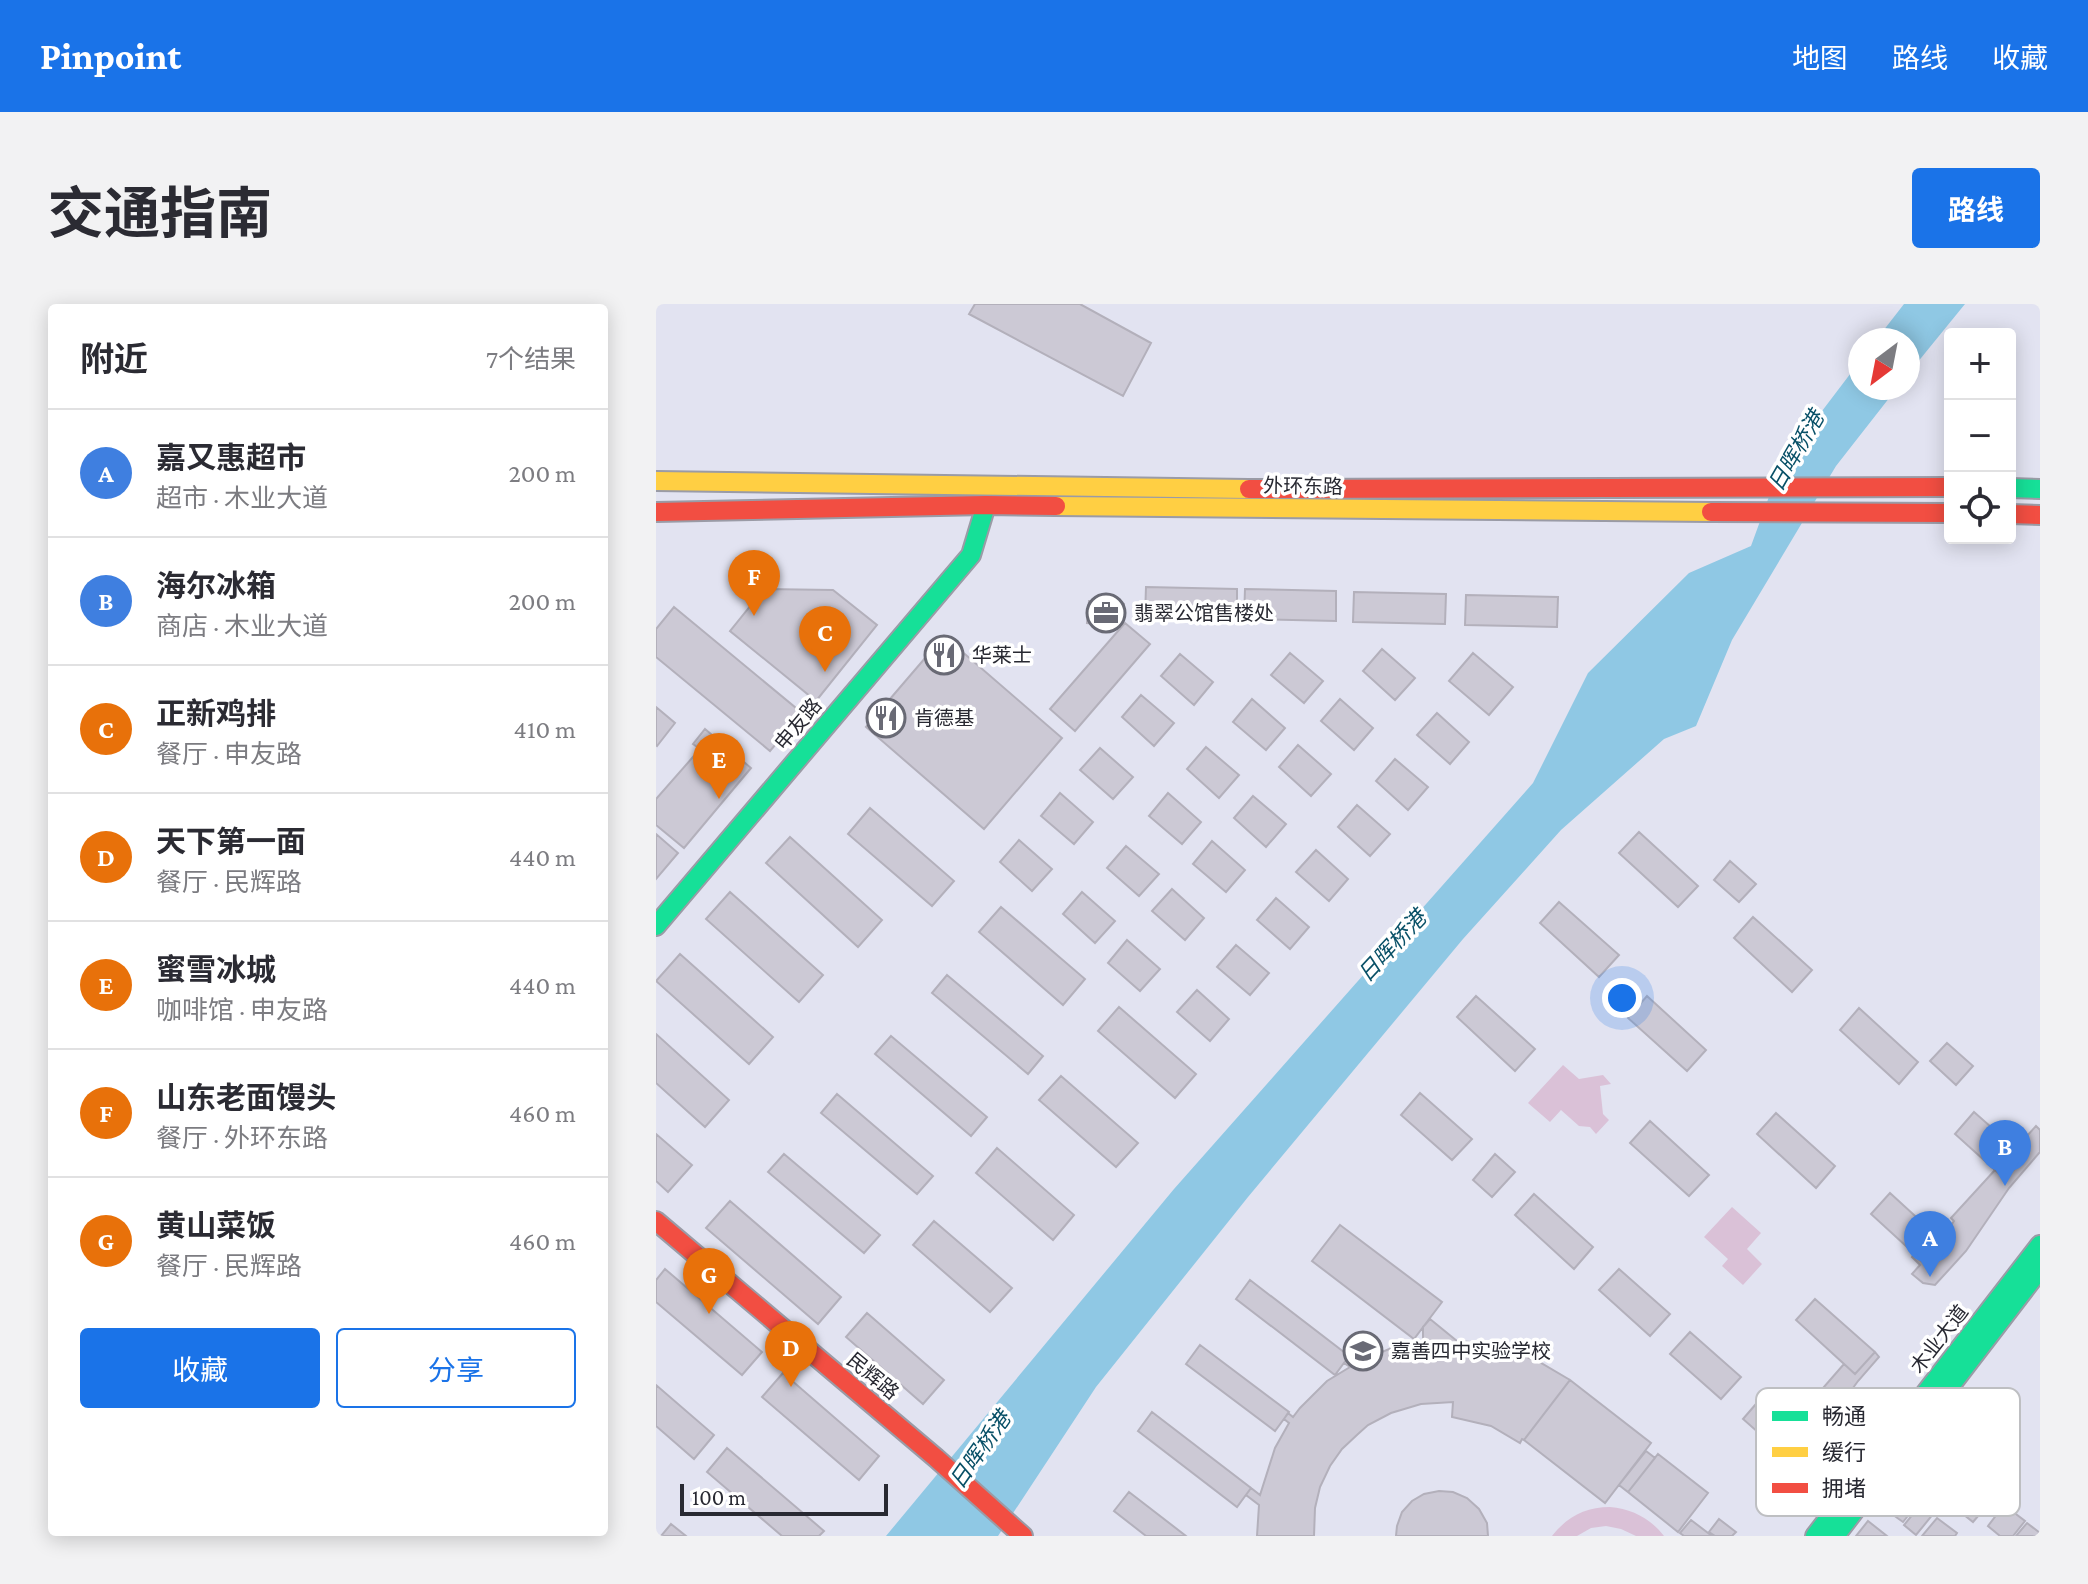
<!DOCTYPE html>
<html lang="zh">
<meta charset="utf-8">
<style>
body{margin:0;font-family:"Crimson Pro","Noto Sans SC",serif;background:#f2f2f3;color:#2b2b33}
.controls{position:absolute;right:24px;top:24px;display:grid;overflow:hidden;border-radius:8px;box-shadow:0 4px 20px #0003}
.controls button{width:72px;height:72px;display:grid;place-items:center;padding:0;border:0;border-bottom:2px solid #e1e1e2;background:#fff;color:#2b2b33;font:40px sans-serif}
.compass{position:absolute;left:1192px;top:24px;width:72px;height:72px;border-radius:50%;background:#fff;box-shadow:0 4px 20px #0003;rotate:212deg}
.scale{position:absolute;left:24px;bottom:20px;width:208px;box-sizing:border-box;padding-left:8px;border:4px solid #282932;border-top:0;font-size:22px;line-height:28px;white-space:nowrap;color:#282932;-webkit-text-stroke:6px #fff;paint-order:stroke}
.you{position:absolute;left:966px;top:694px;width:28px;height:28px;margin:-20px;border:6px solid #fff;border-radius:50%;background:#1a73e8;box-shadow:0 0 0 12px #1a73e833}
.badge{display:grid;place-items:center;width:52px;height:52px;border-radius:50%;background:#1a73e8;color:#fff;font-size:26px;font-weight:700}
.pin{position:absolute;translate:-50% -66px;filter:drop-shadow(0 2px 4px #0008)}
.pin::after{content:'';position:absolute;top:42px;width:28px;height:24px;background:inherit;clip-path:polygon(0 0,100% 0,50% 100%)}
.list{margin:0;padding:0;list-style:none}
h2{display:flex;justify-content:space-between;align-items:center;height:104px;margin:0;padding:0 32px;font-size:34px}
h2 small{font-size:26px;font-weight:400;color:#7c7c81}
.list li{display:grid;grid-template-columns:52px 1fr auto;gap:24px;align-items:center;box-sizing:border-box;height:128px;padding:0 32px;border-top:2px solid #e1e1e2}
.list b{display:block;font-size:30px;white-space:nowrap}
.list p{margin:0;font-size:26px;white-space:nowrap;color:#7c7c81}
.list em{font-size:26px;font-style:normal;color:#7c7c81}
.actions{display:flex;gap:16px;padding:24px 32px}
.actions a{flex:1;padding:18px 0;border:2px solid #1a73e8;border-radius:8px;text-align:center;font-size:28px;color:#1a73e8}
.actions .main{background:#1a73e8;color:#fff}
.icon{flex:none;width:44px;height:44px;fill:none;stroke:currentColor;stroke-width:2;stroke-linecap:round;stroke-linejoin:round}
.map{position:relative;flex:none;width:1384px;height:1232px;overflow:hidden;border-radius:8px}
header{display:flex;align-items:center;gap:48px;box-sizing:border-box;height:112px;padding:0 40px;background:#1a73e8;color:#fff}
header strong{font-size:38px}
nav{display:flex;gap:44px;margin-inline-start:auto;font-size:28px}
.intro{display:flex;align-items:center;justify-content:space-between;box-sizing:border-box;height:192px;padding:0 48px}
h1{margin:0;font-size:56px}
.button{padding:20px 36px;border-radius:8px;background:#1a73e8;color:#fff;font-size:28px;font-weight:700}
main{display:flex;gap:48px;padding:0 48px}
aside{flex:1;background:#fff;border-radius:8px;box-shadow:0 4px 20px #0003}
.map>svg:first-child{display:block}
</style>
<header>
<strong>Pinpoint</strong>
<nav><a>地图</a><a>路线</a><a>收藏</a></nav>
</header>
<div class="intro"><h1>交通指南</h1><a class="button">路线</a></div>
<main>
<aside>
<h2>附近<small>7个结果</small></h2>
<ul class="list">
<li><span class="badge" style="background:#3f7fe0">A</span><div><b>嘉又惠超市</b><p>超市 · 木业大道</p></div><em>200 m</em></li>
<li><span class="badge" style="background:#3f7fe0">B</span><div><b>海尔冰箱</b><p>商店 · 木业大道</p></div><em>200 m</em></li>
<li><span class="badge" style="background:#e8710a">C</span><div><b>正新鸡排</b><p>餐厅 · 申友路</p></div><em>410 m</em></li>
<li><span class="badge" style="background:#e8710a">D</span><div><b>天下第一面</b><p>餐厅 · 民辉路</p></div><em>440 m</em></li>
<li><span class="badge" style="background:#e8710a">E</span><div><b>蜜雪冰城</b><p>咖啡馆 · 申友路</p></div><em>440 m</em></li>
<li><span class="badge" style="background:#e8710a">F</span><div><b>山东老面馒头</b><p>餐厅 · 外环东路</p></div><em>460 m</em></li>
<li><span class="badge" style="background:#e8710a">G</span><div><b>黄山菜饭</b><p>餐厅 · 民辉路</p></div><em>460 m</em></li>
</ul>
<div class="actions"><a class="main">收藏</a><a>分享</a></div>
</aside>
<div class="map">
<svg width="1384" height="1232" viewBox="0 0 1384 1232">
<rect width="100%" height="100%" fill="#e2e3f1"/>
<path fill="#dac1d7" d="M907,761L923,775L947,771L955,780L944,782L947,810L953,816L940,830L934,823L923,822L905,806L894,818L872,799Z
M1076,903L1105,929L1091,945L1106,960L1087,981L1066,962L1072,955L1048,933Z
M954,1203C976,1205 994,1214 1008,1232H980L965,1225L950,1222L935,1224L921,1232H896C911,1213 929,1203 954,1203Z"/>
<path fill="#8fc8e4" d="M1248,0H1309L1252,70V36H1220Z
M1204,57V84H1241L1180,162L1076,336L1040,422L1008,435L905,526L807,635L592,893L440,1083L342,1232H230L518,885L877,479L932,369L1033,269L1095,242L1122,168L1144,136Z"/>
<path fill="#ccc9d5" stroke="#b3b0bb" stroke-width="2" d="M319,0H424L495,39L467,92L313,10Z
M490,283L581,285V315L489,313Z
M108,285L177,286L221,321L160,397L74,327Z
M589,285L680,287V317L588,315Z
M698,288L790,290L789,320L697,318Z
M810,291L902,293L901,323L809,321Z
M433,297L468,300L466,322L431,319Z
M18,303L146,409L114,447L0,353V325Z
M469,319L494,340L419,427L394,405Z
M288,332L406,434L328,525L210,423Z
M726,345L759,374L739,396L707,367Z
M634,349L667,377L648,399L615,371Z
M817,349L857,383L833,411L793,377Z
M524,350L557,378L538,401L505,372Z
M485,391L518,419L498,442L466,413Z
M596,395L629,424L610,446L577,418Z
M684,395L717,424L698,446L665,417Z
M0,403L19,419L1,442L0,441Z
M781,409L813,438L794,460L761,431Z
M49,425L95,464L28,544L0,521V495L44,445L37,440Z
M642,441L675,470L655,492L623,463Z
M550,443L583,471L563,494L531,465Z
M444,444L477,473L457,495L424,466Z
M739,455L772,483L752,506L720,477Z
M404,489L437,518L418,540L385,512Z
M512,489L545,518L526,540L493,512Z
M597,492L630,520L610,543L578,514Z
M701,501L734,530L714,552L682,523Z
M214,504L298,577L276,602L192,530Z
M983,528L1042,582L1022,603L963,549Z
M0,530L22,549L0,575Z
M134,533L226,616L202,643L110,559Z
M363,536L396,565L376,587L344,558Z
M556,537L589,566L570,588L537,560Z
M470,542L503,570L483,592L451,564Z
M660,546L692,575L673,597L640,568Z
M1074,557L1100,580L1083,598L1058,576Z
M516,585L548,614L529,636L496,607Z
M74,588L167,671L143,698L50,615Z
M426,588L459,617L439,639L407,610Z
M620,594L653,623L634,645L601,616Z
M903,598L963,651L943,673L884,619Z
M345,603L429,675L407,701L323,628Z
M1097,613L1156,666L1136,688L1078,634Z
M471,636L504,665L484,687L452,659Z
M580,641L613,669L594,691L561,663Z
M24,650L117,733L93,760L0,677Z
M291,671L387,752L372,770L276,689Z
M541,686L573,715L554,737L521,708Z
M820,692L879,745L859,767L801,713Z
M991,692L1050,746L1031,767L972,714Z
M463,703L540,770L519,794L442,727Z
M1203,704L1262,758L1243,780L1184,726Z
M0,730L73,796L49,823L0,779Z
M235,732L331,813L315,832L219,750Z
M1291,739L1317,762L1300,781L1274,757Z
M405,772L482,839L460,863L383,796Z
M764,789L816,835L796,856L745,811Z
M181,790L277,872L261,890L165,809Z
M1318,808L1369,853L1349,875L1299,830Z
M1120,809L1179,862L1160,884L1101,830Z
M994,817L1053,871L1033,892L974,839Z
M1380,822L1384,826V848L1353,884L1310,947L1279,981L1267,979L1256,970L1264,961L1256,953L1258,950L1274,964L1293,943L1285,935L1298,917L1295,914L1339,866L1349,875L1369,853L1359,845Z
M0,830L36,861L12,888L0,877Z
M341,844L418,911L397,936L320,869Z
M128,850L224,931L208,949L112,868Z
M839,850L859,868L836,893L817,876Z
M1234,889L1293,943L1274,964L1215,910Z
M878,890L937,943L918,965L859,911Z
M74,897L185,993L162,1020L50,924Z
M278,917L356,984L334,1008L257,941Z
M684,921L786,998L758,1035L656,957Z
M9,965L106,1048L86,1071L0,998V976Z
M963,965L1014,1010L994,1032L943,986Z
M594,976L693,1052L679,1071L580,995Z
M1159,995L1219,1048L1199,1070L1140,1016Z
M211,1009L288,1076L267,1100L190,1033Z
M774,1015L801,1037L829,1039L851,1045L885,1059L914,1076L868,1136L866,1135L864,1139L835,1122L796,1113L797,1098L765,1100L735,1109L712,1121L702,1130L686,1145L674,1162L664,1183L659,1204L658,1232H601L603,1201L590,1191L595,1184L604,1191L619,1144L633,1119L628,1115L632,1109L637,1113L644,1104L671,1077L694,1063L688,1059L692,1054L700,1059L738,1043L767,1038V1023Z
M1034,1028L1085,1073L1065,1095L1014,1050Z
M544,1041L633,1108L619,1127L530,1060Z
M1219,1048L1223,1053L1202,1077L1158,1138L1140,1122L1150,1111L1146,1108L1188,1060L1199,1070Z
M127,1069L223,1152L203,1176L106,1093Z
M914,1076L995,1139L949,1199L868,1136Z
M0,1081L58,1131L38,1155L0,1122Z
M1106,1093L1158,1138L1138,1160L1087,1115Z
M496,1108L595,1184L581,1203L482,1127Z
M71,1144L168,1227L163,1232H126L51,1168Z
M990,1147L999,1154L972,1188L963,1181Z
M1002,1150L1052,1189L1022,1228L972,1188Z
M1243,1182L1263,1198L1247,1218L1226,1203Z
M1314,1182L1334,1198L1317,1218L1297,1202Z
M783,1187L797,1188L811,1194L823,1205L831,1219L832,1232H740L741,1222L746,1208L756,1197L768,1190Z
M473,1188L530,1232H490L458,1207Z
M1266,1199L1278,1209L1260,1231L1248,1221Z
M1348,1201L1369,1217L1357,1232H1344L1332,1222Z
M1281,1214L1301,1229L1299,1232H1266Z
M1063,1215L1080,1228L1076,1232H1059L1053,1228Z
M1035,1216L1056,1232H1028L1024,1229Z
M1212,1217L1231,1232H1200Z
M1371,1219L1384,1229V1232H1360Z
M15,1220L30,1232H5Z"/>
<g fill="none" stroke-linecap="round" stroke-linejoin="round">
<defs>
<path id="fast" d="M1354,184L1384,185
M0,622L315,251L330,201
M1159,1232L1384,941
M1179,1232L1384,965"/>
<path id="slow" d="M0,177L593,185
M400,202L1055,208"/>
<path id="jam" d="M593,185L1294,183
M0,208L330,201L400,202
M1055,208L1294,209
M1354,210L1384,211
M0,917L280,1154L367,1232"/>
</defs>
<use href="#fast" stroke="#9a9ba6" stroke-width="22"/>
<use href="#slow" stroke="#9a9ba6" stroke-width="22"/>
<use href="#jam" stroke="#9a9ba6" stroke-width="22"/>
<use href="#fast" stroke="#16e098" stroke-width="18"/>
<use href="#slow" stroke="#ffcf43" stroke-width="18"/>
<use href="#jam" stroke="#f24e42" stroke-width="18"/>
</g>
<defs>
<symbol id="office-ring" viewBox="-11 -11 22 22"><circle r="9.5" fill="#fff" stroke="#696a75" stroke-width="1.5"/><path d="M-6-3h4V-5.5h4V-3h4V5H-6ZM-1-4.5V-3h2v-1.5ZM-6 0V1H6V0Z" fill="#696a75"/></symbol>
<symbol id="restaurant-ring" viewBox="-11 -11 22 22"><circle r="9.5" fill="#fff" stroke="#696a75" stroke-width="1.5"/><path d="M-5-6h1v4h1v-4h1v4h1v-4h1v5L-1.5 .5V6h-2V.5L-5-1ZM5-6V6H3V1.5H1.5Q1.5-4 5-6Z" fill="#696a75"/></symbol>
<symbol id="school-ring" viewBox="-11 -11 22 22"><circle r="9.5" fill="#fff" stroke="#696a75" stroke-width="1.5"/><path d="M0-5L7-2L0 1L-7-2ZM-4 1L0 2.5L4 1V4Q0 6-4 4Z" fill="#696a75"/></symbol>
</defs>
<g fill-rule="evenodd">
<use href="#office-ring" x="428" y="287" width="44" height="44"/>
<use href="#restaurant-ring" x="266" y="329" width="44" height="44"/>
<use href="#restaurant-ring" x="208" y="392" width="44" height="44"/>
<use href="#school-ring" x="685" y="1025" width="44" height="44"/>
</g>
<g text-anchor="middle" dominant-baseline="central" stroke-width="7" stroke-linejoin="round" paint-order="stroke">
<g font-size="20" fill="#282932" stroke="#fff">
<text transform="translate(647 182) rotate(1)">外环东路</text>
<text transform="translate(142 420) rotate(-50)">申友路</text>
<text transform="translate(1283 1035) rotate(-52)">木业大道</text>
<text transform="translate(217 1072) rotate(40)">民辉路</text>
</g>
<g font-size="20" fill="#282932" stroke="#fff" text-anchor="start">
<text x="478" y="309">翡翠公馆售楼处</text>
<text x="316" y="351">华莱士</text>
<text x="258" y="414">肯德基</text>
<text x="735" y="1047">嘉善四中实验学校</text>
</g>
<g font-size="22" font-style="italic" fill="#085067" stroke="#fff">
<text transform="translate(1140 147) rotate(-60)">日晖桥港</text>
<text transform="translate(736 642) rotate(-47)">日晖桥港</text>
<text transform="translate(324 1146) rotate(-55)">日晖桥港</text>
</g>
</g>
<rect x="1100" y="1084" width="264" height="128" rx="12" fill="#fff" stroke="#bebfc2" stroke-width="2"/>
<rect x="1116" y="1107" width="36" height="10" fill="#16e098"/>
<rect x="1116" y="1143" width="36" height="10" fill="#ffcf43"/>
<rect x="1116" y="1179" width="36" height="10" fill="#f24e42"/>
<g font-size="22" fill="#282932">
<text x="1166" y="1120">畅通</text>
<text x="1166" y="1156">缓行</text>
<text x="1166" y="1192">拥堵</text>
</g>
</svg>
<div class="controls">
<button>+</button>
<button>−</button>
<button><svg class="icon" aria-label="locate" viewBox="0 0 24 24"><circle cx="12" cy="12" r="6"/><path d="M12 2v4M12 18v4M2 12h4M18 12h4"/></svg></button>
</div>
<svg class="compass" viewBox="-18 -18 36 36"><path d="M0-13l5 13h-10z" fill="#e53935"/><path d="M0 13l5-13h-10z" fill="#7c7c81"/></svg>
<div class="scale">100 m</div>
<div class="you"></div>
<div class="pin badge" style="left:1274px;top:973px;background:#3f7fe0">A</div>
<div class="pin badge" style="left:1349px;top:882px;background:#3f7fe0">B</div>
<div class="pin badge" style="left:169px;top:368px;background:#e8710a">C</div>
<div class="pin badge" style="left:135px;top:1083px;background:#e8710a">D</div>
<div class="pin badge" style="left:63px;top:495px;background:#e8710a">E</div>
<div class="pin badge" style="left:98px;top:312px;background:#e8710a">F</div>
<div class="pin badge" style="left:53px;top:1010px;background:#e8710a">G</div>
</div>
</main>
